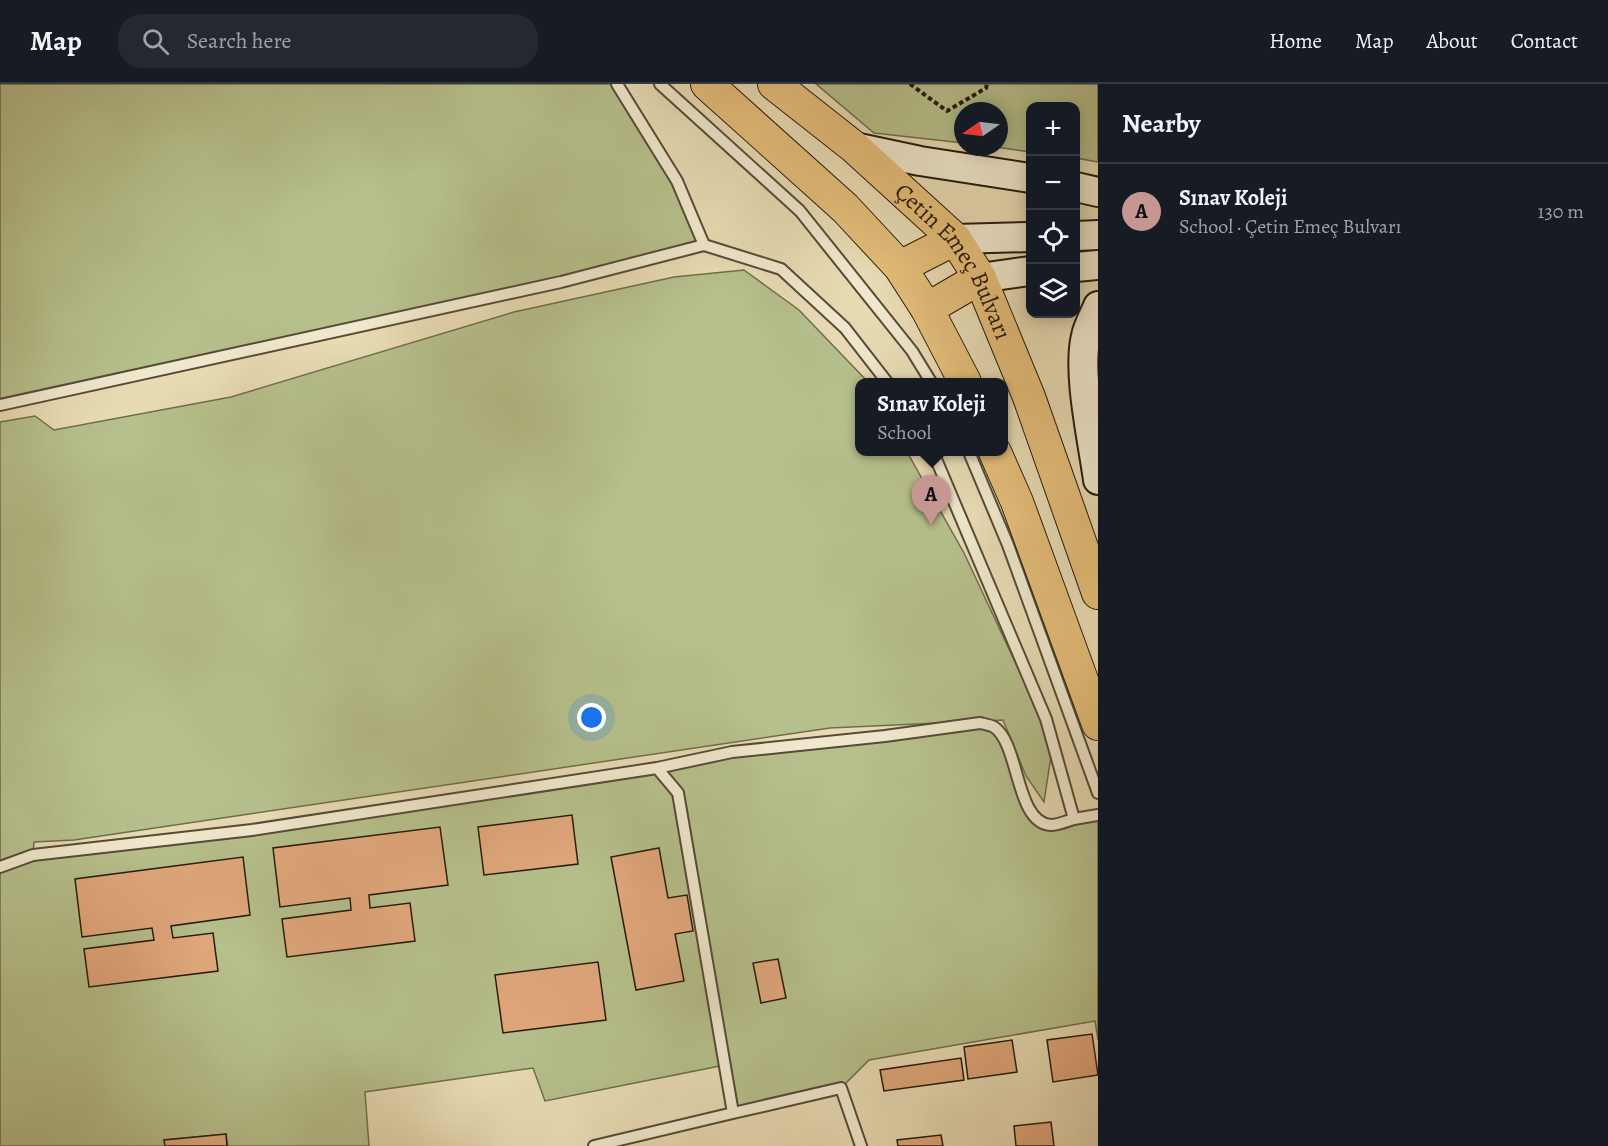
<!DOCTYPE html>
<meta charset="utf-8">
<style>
body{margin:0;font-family:Alegreya,serif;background:#242831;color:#f1f3f6}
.controls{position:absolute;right:18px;top:18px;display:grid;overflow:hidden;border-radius:12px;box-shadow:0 3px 15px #0003}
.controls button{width:54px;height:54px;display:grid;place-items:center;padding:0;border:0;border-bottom:2px solid #363941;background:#171b24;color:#f1f3f6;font:30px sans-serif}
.compass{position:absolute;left:954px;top:18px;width:54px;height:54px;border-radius:50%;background:#171b24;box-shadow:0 3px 15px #0003;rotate:256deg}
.you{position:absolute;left:592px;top:634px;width:21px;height:21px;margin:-15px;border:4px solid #fff;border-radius:50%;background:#1a73e8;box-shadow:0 0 0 9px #1a73e833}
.badge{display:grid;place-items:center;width:39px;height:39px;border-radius:50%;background:#c59692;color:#111;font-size:20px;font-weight:700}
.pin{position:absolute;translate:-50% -50px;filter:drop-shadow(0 2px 3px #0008)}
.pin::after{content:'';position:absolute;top:32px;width:21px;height:18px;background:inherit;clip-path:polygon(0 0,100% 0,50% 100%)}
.popup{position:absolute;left:855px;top:294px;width:153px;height:78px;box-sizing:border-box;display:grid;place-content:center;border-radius:12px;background:#171b24;filter:drop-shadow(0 2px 4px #0005);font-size:20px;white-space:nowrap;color:#9ea1a6}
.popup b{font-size:22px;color:#f1f3f6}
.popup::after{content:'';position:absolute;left:50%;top:100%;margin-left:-12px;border:12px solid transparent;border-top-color:#171b24}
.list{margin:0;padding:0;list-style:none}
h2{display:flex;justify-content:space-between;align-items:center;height:78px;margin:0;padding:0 24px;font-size:26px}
h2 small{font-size:20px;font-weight:400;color:#9ea1a6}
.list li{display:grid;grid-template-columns:39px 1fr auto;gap:18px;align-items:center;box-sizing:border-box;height:96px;padding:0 24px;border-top:2px solid #363941}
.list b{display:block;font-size:22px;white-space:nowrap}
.list p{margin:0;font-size:20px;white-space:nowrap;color:#9ea1a6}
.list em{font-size:20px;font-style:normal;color:#9ea1a6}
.icon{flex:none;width:33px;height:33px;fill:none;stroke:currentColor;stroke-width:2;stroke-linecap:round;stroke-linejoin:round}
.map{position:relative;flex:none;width:1098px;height:1062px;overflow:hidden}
header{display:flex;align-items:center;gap:36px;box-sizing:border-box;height:84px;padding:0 30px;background:#171b24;border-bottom:2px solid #363941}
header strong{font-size:28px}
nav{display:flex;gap:33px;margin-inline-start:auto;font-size:21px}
.search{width:420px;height:54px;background:#242831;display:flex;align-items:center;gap:15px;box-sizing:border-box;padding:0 21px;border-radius:24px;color:#9ea1a6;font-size:22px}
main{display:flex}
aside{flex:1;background:#171b24}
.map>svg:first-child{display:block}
</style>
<header>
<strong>Map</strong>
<div class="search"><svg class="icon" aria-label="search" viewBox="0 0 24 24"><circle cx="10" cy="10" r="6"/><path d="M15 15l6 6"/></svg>Search here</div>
<nav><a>Home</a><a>Map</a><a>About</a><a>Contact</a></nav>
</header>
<main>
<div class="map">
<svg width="1098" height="1062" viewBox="0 0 1098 1062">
<rect width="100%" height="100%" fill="#e8dbb4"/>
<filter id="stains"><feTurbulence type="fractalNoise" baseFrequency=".00333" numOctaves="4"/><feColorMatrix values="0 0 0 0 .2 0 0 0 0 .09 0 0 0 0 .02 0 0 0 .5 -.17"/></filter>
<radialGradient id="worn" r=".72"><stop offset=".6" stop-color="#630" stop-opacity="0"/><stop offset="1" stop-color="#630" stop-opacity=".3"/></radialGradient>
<path fill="#b6c08c" stroke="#6e6e4c" stroke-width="1.5" d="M0,0H617L677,97L704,161L0,321Z
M816,0H1098V78L1076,74V22H1030V68L996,63H999V27H963V59L874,49Z
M744,186L799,226L868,298H859V368H907L964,469L1053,659L1044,718L1026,692L1003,636L830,644L74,756L34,758L33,770L252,746L732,668L980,639L994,643L1038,737L1098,731V956L1095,937L869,976L841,1004L733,1029L725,981L545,1017L533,984L365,1008L369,1062H228L226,1050L164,1056L165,1062H0V338L35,332L54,346L231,313L514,228L674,193Z"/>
<path fill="#e1a87c" stroke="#251b0d" stroke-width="1.5" d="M572,731L578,780L484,791L478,743Z
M440,743L448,801L369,811L370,824L410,819L415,857L287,873L282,835L351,826L350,814L280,823L273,764Z
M659,764L668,814L687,811L693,847L675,850L684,897L636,906L611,773Z
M243,773L250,831L171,842L173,854L213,849L218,887L89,903L84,865L154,856L152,844L82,853L75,795Z
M778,875L786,914L761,919L753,879Z
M598,878L606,936L503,949L495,891Z
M1092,950L1098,991L1053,998L1047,956Z
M1012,956L1017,988L968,995L964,963Z
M961,974L964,996L884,1007L880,986Z
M1051,1038L1054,1062H1016L1014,1042Z
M226,1050L227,1062H165L164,1056Z
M941,1051L943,1062H898L897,1056Z"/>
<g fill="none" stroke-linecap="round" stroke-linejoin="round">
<defs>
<path id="service" d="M617,0L677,97L704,161
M660,0L800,127L912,267L931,298
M0,321L561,198L704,161L781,185L845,244L887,298
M933,368L1046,635L1074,735L1098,731
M969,368L1008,461L1098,709
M657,684L732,668L885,652L980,639C984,640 990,641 994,643C1020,660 1015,739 1051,741C1058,741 1067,737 1074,735
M0,783L33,771L252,746L657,684L678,709L733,1029L841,1004L861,1062
M594,1062L733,1029"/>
<path id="secondary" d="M854,63L920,77L1030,94
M1076,103L1098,108
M1076,152L1098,151
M955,155L1030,153
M1076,183L1098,181
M980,194L1030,187
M1098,222C1094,232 1088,242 1086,252C1077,289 1093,358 1098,396"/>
<g id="primary">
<path d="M707,0L845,124L900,183L927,225L965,298"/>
<path id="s1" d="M774,0L854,63L955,155L980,194L1029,313L1098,509"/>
<path d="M900,183L955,155"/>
<path d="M927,225L980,194"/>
<path d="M995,368L1017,418L1098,640"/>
</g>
</defs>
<use href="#service" stroke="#564b37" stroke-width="14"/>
<use href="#secondary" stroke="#251b0d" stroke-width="32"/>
<use href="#primary" stroke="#251b0d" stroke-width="34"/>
<path stroke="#251b0d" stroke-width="4" stroke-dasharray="4.5 3" stroke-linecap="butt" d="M910,0L947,27L986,4L987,0"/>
<use href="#service" stroke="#f0e8ce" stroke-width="10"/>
<use href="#secondary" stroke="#f0e8ce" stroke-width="28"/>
<use href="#primary" stroke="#e4be7a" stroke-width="32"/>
</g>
<g text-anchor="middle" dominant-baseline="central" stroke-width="4.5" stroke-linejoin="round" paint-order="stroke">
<g font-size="24" fill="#251b0d" stroke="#f0e8ce">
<text stroke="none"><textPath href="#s1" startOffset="256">Çetin Emeç Bulvarı</textPath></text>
</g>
</g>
<rect width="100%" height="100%" filter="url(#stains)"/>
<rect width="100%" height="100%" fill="url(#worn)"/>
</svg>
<div class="controls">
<button>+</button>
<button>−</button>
<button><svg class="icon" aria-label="locate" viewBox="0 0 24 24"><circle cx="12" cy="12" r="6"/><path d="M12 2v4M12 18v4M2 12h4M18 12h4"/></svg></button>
<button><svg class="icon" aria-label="layers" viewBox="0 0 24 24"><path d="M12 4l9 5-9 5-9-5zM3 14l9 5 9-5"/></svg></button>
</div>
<svg class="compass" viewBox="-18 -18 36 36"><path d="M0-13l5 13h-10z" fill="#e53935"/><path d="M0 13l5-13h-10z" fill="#9ea1a6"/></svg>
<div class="you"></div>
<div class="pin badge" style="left:931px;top:441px">A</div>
<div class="popup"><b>Sınav Koleji</b>School</div>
</div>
<aside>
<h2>Nearby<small></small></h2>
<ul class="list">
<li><span class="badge">A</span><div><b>Sınav Koleji</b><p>School · Çetin Emeç Bulvarı</p></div><em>130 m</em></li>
</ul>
</aside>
</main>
